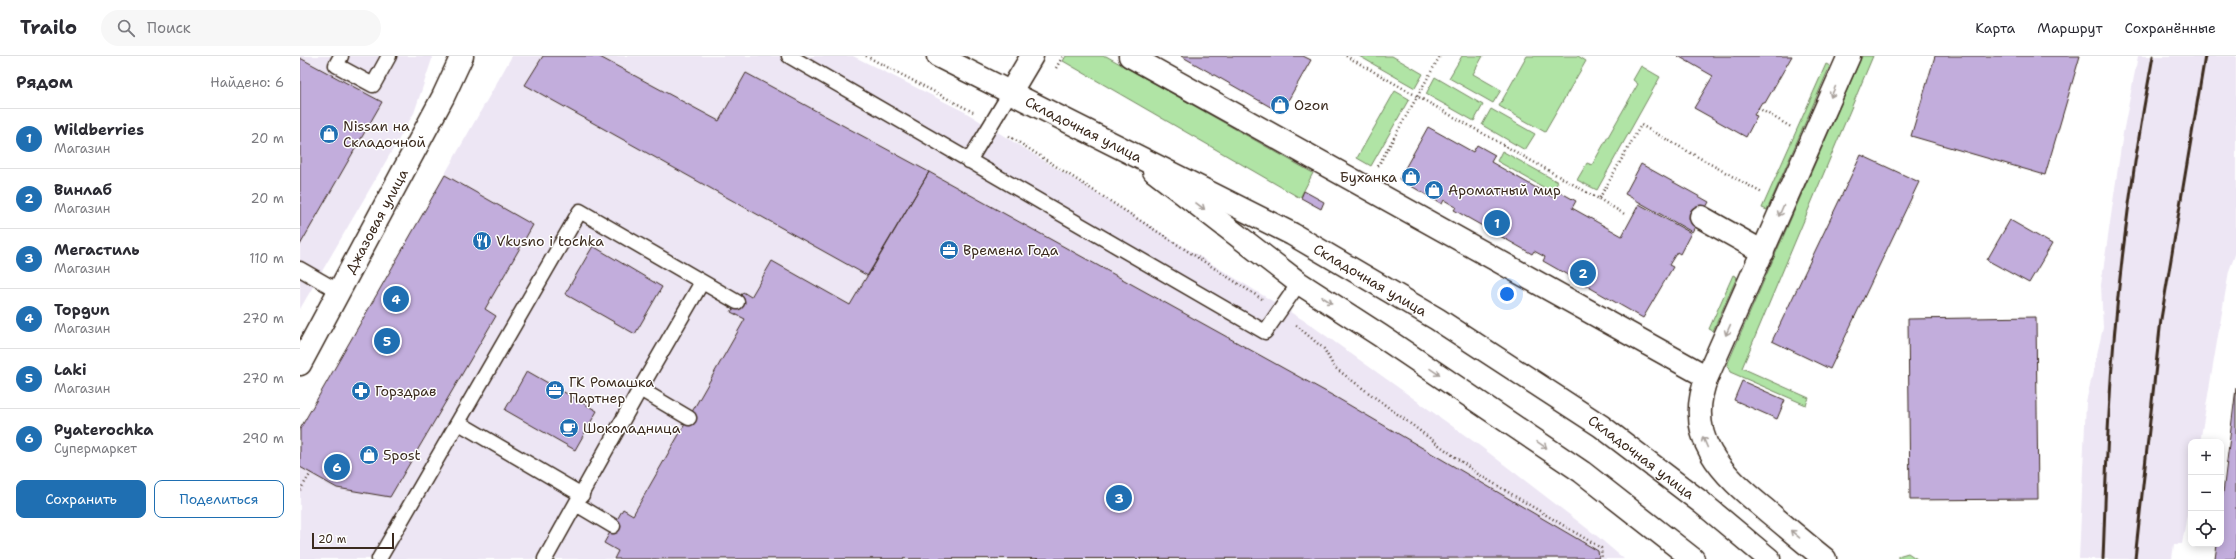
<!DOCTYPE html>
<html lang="ru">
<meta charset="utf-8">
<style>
body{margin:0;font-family:"Shantell Sans",sans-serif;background:#f7f7f7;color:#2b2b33}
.controls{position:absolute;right:12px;bottom:12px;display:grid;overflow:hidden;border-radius:8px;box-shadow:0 2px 10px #0003}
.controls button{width:36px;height:36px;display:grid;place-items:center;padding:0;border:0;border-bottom:1px solid #e1e1e2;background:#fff;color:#2b2b33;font:20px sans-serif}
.scale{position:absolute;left:12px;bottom:10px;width:82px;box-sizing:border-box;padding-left:4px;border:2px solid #3b2a1e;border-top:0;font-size:11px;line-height:14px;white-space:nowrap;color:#3b2a1e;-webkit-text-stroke:3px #fff;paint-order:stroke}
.you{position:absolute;left:1207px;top:238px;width:14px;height:14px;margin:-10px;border:3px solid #fff;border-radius:50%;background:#1a73e8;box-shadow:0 0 0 6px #1a73e833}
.badge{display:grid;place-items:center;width:26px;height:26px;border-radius:50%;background:#1f6fb2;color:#fff;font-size:13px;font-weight:700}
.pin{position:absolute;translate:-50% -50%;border:2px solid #fff;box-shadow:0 1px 4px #0006}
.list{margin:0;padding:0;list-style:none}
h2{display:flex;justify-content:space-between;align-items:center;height:52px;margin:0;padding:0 16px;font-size:17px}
h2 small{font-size:13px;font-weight:400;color:#7c7c81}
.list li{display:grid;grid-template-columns:26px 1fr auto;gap:12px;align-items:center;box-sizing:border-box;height:60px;padding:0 16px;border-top:1px solid #e1e1e2}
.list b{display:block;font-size:15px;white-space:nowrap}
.list p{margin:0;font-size:13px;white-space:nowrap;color:#7c7c81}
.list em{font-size:13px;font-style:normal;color:#7c7c81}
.actions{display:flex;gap:8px;padding:12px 16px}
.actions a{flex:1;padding:9px 0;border:1px solid #1f6fb2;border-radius:8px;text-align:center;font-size:14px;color:#1f6fb2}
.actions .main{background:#1f6fb2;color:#fff}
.icon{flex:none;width:22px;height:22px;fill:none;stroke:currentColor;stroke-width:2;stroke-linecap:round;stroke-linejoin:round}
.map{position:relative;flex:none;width:1936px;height:503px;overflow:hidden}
header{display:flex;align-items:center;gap:24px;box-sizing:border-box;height:56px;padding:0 20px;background:#fff;border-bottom:1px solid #e1e1e2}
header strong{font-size:19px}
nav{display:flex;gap:22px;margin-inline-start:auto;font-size:14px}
.search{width:280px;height:36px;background:#f7f7f7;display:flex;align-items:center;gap:10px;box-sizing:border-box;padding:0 14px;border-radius:22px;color:#7c7c81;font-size:15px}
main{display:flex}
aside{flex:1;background:#fff}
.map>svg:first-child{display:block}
</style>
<header>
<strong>Trailo</strong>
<div class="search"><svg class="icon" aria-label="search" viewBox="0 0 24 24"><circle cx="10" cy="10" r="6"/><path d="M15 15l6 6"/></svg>Поиск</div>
<nav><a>Карта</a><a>Маршрут</a><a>Сохранённые</a></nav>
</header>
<main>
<aside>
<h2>Рядом<small>Найдено: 6</small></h2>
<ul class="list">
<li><span class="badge">1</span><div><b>Wildberries</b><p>Магазин</p></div><em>20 m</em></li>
<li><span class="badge">2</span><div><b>Винлаб</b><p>Магазин</p></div><em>20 m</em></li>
<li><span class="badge">3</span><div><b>Мегастиль</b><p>Магазин</p></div><em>110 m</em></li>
<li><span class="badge">4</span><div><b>Topgun</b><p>Магазин</p></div><em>270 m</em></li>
<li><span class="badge">5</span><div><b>Laki</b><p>Магазин</p></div><em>270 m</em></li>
<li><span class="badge">6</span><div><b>Pyaterochka</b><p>Супермаркет</p></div><em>290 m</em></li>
</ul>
<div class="actions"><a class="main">Сохранить</a><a>Поделиться</a></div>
</aside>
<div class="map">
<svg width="1936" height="503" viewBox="0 0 1936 503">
<rect width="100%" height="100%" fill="#fff"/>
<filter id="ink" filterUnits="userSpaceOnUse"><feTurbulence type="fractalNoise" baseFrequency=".025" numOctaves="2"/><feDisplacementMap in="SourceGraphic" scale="8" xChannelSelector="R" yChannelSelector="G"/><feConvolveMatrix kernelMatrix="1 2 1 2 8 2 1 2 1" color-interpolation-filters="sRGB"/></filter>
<g filter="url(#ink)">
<path fill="#ede6f4" d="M0,0H133L114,57L0,253Z
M212,0H553L665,56L1008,267L1180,390L1297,480L1324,503H0V373Z
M1838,0H1936V196L1929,215L1900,386H1891V435L1882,488H1874L1872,503H1779L1786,346L1803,272L1801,229L1823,77Z"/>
<path fill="#b0e4a5" stroke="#768762" d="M766,0H806L1013,117L1000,142L763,5Z
M1059,0H1092L1123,18L1115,32Z
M1162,0H1183L1173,18L1201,34L1193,47L1149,22Z
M1227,0H1278L1286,5L1245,76L1199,50Z
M1562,0H1573L1442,312L1509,342L1506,349L1430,316L1427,309Z
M1526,8L1530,10L1467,154L1462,152Z
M1341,10L1360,21L1297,134L1277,124L1287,107L1292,109L1338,28L1333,24Z
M1135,21L1183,49L1174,65L1126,38Z
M1095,35L1109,43L1071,110L1057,102Z
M1191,53L1235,78L1225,94L1182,69Z
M1202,95L1258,126L1252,136L1197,105Z
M1433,219L1437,221L1413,275L1409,273Z
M1608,497L1617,503H1598V500Z"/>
<path fill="#c2addc" stroke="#3b2a1e" d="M243,0H298L419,65L446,17L629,116L568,220L225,29Z
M881,0H1003L1011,4L981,57Z
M1378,0H1492L1465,47L1462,46L1454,59L1457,60L1446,81L1394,52L1413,20Z
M1635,0H1780L1745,119L1611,80Z
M0,2L82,46L0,189Z
M1128,71L1173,96L1177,89L1195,99L1191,106L1254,142L1258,135L1276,145L1272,152L1322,180L1339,148L1391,177L1380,198L1377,196L1369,209L1373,211L1343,262L1243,205L1245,201L1234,195L1232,198L1154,154L1156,151L1144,144L1142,148L1099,123Z
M1561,99L1619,126L1530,313L1472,285Z
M1341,108L1409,146L1392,176L1325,138Z
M629,116L1039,343L1298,495L1299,502L314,503L318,495L304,487L323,453L333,459L445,263L431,256L443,236L451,241L472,205L550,249Z
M145,119L233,169L185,253L196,260L90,441L37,432L0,411V373Z
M1004,135L1024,146L1021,153L1001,142Z
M1710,164L1752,188L1729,227L1687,204Z
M293,190L362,231L335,278L265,238Z
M1736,261L1738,443L1610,444L1608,263Z
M227,315L297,355L275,394L205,354Z
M1442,325L1485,344L1477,363L1434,344Z
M1936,332V503H1915L1917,488H1921V453Z"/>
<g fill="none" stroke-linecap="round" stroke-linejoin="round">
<defs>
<path id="service" d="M41,0L36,9L73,29L89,0
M489,0L965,276L999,227
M669,105L710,37
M0,213L40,236
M340,333L402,226
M159,367L282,439
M276,448L313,470
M79,503L280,155L437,246
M245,503L340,333L389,362"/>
<path id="minor" d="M830,0L1407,321
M710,37L732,0
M854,115L999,227L1081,280L1282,416L1393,503
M1401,161L1463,196
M1525,503C1505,487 1485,470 1466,454C1422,418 1383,382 1407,321L1549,0"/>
<g id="tertiary">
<path id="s1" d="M638,0L992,178L1137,263L1301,370L1402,447L1469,503"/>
<path id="s2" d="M0,308L143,41L162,0"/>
</g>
</defs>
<use href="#service" stroke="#3b2a1e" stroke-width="17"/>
<use href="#minor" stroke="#3b2a1e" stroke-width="25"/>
<use href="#tertiary" stroke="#3b2a1e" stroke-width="25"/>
<path stroke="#3b2a1e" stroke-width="2.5" stroke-dasharray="1 3" stroke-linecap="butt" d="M566,0L673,56
M1046,0L1299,143L1341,69L1462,137
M756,12L763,0
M1458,52L1491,71
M709,80L962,243
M1078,110L1140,0
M1299,143L1326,159
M996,269L1024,293L1034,311L1178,418L1301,492L1302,503
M0,434L11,417"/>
<use href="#service" stroke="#fff" stroke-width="14"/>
<use href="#minor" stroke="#fff" stroke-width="22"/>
<use href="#tertiary" stroke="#fff" stroke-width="22"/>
<path stroke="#3b2a1e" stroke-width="3" d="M1803,503C1805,455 1806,406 1809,358C1815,238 1831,118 1853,0
M1835,503L1861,263L1905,0"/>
</g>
<defs><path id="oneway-shaft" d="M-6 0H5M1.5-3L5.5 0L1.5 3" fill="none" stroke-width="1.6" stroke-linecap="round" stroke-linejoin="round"/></defs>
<g stroke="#a79f9a">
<use href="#oneway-shaft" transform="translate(1533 36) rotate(114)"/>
<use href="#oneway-shaft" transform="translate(900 150) rotate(37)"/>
<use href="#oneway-shaft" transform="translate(1481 155) rotate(114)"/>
<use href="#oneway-shaft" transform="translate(1027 244) rotate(33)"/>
<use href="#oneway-shaft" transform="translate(1428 274) rotate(114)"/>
<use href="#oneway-shaft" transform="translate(1135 316) rotate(34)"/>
<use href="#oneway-shaft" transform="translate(1405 386) rotate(-113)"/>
<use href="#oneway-shaft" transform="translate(1242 389) rotate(34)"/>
<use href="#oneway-shaft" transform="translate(1495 478) rotate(-140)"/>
</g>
</g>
<defs>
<symbol id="shop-disc" viewBox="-11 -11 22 22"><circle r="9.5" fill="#1f6fb2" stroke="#fff"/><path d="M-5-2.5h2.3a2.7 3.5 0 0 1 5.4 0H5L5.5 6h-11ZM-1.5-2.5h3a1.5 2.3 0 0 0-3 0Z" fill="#fff"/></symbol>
<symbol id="restaurant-disc" viewBox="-11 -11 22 22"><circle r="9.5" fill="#1f6fb2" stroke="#fff"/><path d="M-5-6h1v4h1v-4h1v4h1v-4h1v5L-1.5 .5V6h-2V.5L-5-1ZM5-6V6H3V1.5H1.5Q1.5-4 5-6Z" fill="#fff"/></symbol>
<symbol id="office-disc" viewBox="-11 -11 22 22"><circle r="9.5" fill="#1f6fb2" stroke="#fff"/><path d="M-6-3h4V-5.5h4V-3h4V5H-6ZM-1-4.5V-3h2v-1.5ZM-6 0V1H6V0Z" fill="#fff"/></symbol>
<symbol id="pharmacy-disc" viewBox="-11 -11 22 22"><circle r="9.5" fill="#1f6fb2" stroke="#fff"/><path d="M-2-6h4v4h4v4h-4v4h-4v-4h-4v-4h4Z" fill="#fff"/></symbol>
<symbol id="cafe-disc" viewBox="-11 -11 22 22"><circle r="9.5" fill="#1f6fb2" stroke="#fff"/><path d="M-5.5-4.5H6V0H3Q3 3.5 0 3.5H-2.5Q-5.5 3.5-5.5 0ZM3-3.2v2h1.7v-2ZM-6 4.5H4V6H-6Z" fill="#fff"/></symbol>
</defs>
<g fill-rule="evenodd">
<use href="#shop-disc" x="969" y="38" width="22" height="22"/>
<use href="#shop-disc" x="18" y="67" width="22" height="22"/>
<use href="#shop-disc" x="1100" y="110" width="22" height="22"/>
<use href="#shop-disc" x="1123" y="123" width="22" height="22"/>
<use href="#restaurant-disc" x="171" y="174" width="22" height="22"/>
<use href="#office-disc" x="638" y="183" width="22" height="22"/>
<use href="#office-disc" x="244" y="323" width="22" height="22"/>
<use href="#pharmacy-disc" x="50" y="324" width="22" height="22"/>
<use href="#cafe-disc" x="258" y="361" width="22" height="22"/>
<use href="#shop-disc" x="58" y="388" width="22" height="22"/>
</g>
<g text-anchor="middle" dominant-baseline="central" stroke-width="3" stroke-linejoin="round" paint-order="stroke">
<g font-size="14" fill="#3b2a1e" stroke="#fff" text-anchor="start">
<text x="994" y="49">Ozon</text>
<text x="43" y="70">Nissan на<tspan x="43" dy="16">Складочной</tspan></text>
<text x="1097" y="121" text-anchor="end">Буханка</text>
<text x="1148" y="134">Ароматный мир</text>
<text x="196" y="185">Vkusno i tochka</text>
<text x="663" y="194">Времена Года</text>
<text x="269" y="326">ГК Ромашка<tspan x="269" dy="16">Партнер</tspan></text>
<text x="75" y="335">Горздрав</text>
<text x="283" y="372">Шоколадница</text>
<text x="83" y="399">5post</text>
</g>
<g font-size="14" fill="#3b2a1e" stroke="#fff">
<text stroke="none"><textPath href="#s1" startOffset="163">Складочная улица</textPath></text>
<text stroke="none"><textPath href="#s2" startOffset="162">Джазовая улица</textPath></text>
<text stroke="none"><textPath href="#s1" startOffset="487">Складочная улица</textPath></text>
<text stroke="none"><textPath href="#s1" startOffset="811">Складочная улица</textPath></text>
</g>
</g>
</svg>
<div class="controls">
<button>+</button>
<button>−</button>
<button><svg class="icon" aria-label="locate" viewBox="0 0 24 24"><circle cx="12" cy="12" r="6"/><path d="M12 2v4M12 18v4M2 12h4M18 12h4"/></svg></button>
</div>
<div class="scale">20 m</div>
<div class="you"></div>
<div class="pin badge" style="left:1197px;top:167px">1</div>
<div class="pin badge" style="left:1283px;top:217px">2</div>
<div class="pin badge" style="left:819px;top:442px">3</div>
<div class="pin badge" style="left:96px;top:243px">4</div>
<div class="pin badge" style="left:87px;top:285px">5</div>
<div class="pin badge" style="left:37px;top:411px">6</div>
</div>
</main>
